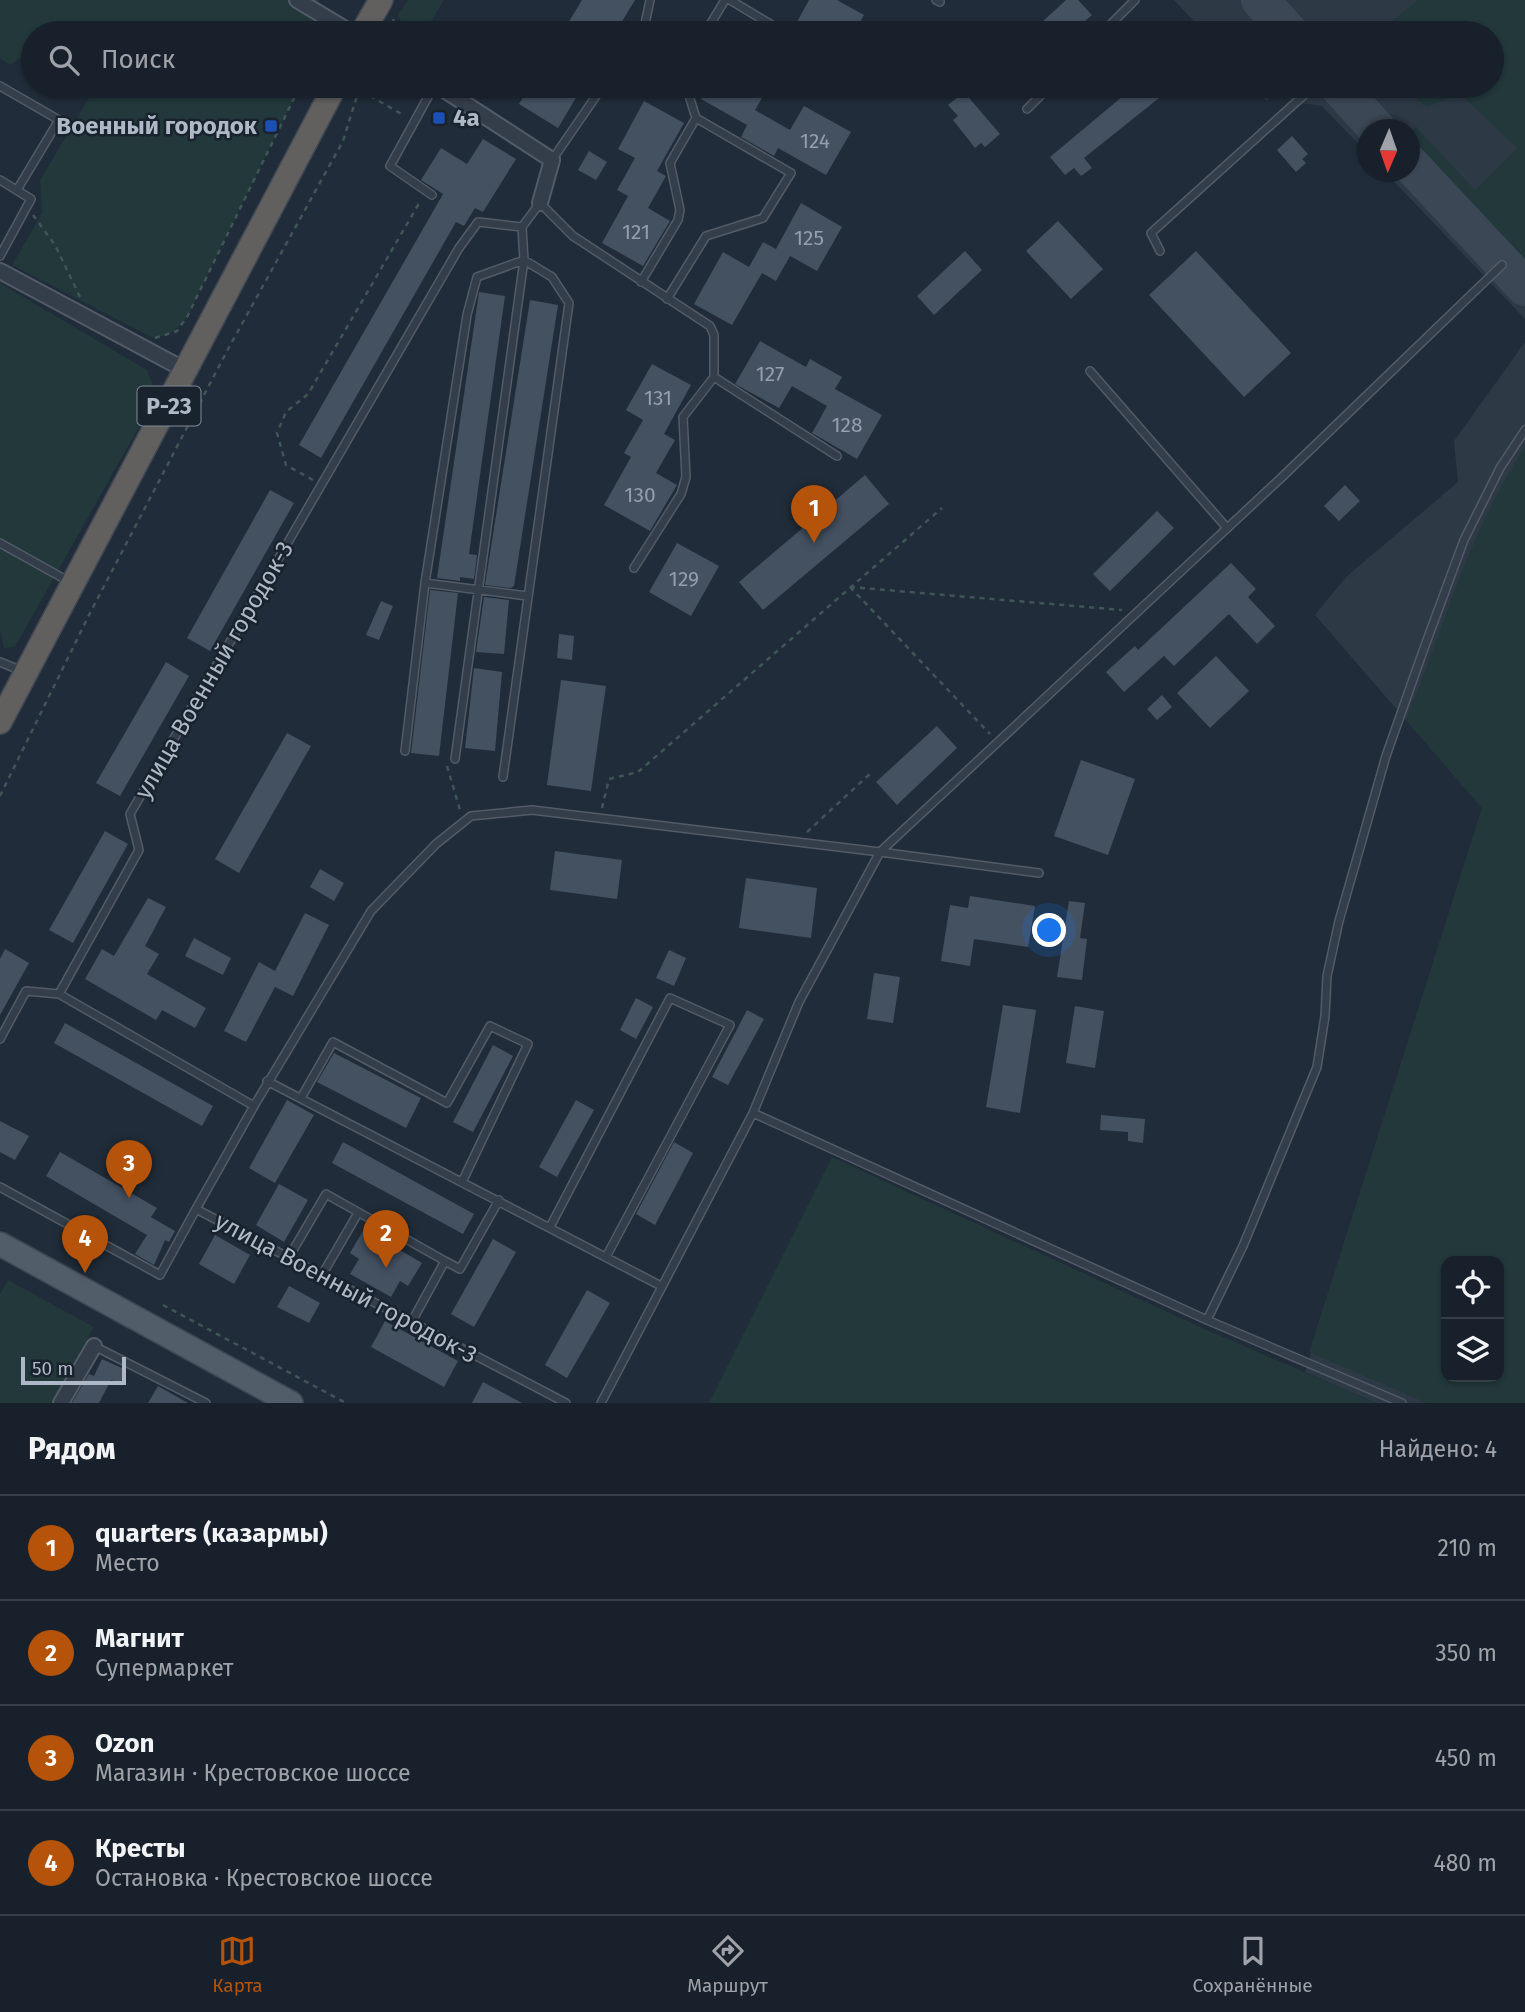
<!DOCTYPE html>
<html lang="ru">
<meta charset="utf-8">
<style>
body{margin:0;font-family:"Fira Sans",sans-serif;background:#252e37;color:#f1f3f6}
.controls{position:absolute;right:21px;bottom:21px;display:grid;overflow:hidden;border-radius:14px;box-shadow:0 2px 5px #0004}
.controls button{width:63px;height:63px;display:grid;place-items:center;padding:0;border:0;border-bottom:2px solid #363e47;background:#18212b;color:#f1f3f6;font:35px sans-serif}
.compass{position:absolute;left:1357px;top:119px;width:63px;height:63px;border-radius:50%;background:#18212b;box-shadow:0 2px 5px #0004;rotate:182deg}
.scale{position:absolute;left:21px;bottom:18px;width:105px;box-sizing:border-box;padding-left:7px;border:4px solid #afb8c6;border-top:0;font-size:19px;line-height:24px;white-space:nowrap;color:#afb8c6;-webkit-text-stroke:5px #19232e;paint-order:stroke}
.you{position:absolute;left:1050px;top:931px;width:24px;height:24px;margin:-18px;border:5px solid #fff;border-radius:50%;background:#1a73e8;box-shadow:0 0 0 10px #1a73e833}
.badge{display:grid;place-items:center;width:46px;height:46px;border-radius:50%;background:#b45309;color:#fff;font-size:23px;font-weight:700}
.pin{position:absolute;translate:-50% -58px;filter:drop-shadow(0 2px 4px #0008)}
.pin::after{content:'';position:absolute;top:37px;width:24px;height:21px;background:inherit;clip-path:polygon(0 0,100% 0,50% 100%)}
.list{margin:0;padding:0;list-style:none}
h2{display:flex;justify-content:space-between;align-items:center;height:91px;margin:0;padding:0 28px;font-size:30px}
h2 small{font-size:23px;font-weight:400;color:#9fa3a9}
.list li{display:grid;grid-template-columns:46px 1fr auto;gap:21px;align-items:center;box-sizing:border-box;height:105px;padding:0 28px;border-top:2px solid #363e47}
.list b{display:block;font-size:26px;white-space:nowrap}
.list p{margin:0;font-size:23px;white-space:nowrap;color:#9fa3a9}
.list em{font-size:23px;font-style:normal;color:#9fa3a9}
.icon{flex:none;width:38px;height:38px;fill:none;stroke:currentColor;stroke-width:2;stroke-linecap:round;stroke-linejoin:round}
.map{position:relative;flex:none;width:1525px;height:1403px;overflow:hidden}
.search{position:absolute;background:#18212b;box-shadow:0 2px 5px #0004;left:21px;right:21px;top:21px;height:77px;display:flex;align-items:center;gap:18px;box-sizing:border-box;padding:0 24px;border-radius:38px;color:#9fa3a9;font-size:26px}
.sheet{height:511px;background:#18212b}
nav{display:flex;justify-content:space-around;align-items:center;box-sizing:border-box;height:98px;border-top:2px solid #363e47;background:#18212b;font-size:19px;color:#9fa3a9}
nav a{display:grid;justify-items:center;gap:4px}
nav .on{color:#b45309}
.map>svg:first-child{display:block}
</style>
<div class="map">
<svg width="1525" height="1403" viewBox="0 0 1525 1403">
<rect width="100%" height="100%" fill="#202c39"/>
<path fill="#2e3946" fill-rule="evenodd" d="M1174,0H1525V319L1385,172H1410V130H1368L1367,153L1322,106L1293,102L1282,89L1266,101L1253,86H1492V33H1205Z
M1525,342V1403H1376L1305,1372L1482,808L1315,615L1346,577L1458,482L1454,441ZM1446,1261H1499V1377H1446Z"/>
<path fill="#22383a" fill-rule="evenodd" d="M0,0H319L310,15L323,27L324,33H33V66L20,58L10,65L0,58Z
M408,0H444L424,33H405L398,14Z
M1418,0H1525V267L1410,142V132L1416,127L1475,190L1517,148L1461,94L1426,107L1404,86H1492V33H1378Z
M69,86H300L187,317C177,330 170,336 153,338L12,265L42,213L40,180L89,98Z
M0,283L147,370L155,391L148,411L15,647L4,648L0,630Z
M1525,447V1403H1427L1309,1352L1482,808L1406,720C1444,629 1470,529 1525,447ZM1446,1261H1499V1377H1446Z
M832,1157L1200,1327L1376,1403H709Z
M8,1280L94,1327L52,1403H0V1294Z"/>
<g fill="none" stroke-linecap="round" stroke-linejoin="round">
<path stroke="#3b4755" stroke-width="38" d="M1260,0L1290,33
M1338,86L1378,130
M1410,164L1525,287"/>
</g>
<path fill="#445161" d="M582,0H635L615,33H562Z
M809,0H837L864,15L854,33H791Z
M1066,0H1078L1092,15L1071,33H1030Z
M530,86H583L558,128L519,104Z
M708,86H769L755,110L790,130L804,106L851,132L826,175L778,148L774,156L741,137L747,125L701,99Z
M1135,86H1174L1084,158L1092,168L1081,176L1074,168L1065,175L1050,157Z
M964,92L1000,134L985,147L981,143L975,148L953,120L958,116L948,105Z
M644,101L684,123L657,171L666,176L648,208L670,221L643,266L602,243L628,196L617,190L635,158L618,149Z
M1292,136L1308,154L1302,159L1306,163L1296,172L1277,150Z
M483,139L516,159L483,212L475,208L464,226L456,222L321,458L299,445L443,194L421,180L441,148L467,164Z
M589,151L607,162L596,180L578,170Z
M801,203L842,227L817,271L790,256L776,281L762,273L732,325L694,304L723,252L749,267L763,242L776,249Z
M1058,221L1103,269L1071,299L1026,251Z
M965,251L982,270L934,315L917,296Z
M1196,251L1291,353L1244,397L1149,295Z
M479,292L505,296L469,554L477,555L474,579L460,577V581L437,578Z
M530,300L558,305L514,586L511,588L485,585Z
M760,341L806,367L810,359L842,377L835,389L882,415L857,459L812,433L827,406L792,386L779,408L735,384Z
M652,364L691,385L664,434L675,440L656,473L677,485L650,531L604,505L631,457L624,453L643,420L626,410Z
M865,475L889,504L763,610L739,582Z
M1345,485L1360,501L1339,521L1324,506Z
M270,490L294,503L210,651L187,638Z
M1157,511L1174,528L1110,591L1093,574Z
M677,543L719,566L691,616L649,592Z
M1231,563L1256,589L1248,597L1275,626L1257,644L1229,614L1174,666L1164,656L1124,692L1106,672L1135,646L1138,650Z
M430,590L458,593L439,756L411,753Z
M484,597L509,600L504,654L476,652Z
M381,601L393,606L379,640L366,635Z
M559,634L574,636L572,660L557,658Z
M1216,656L1249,691L1210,728L1177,693Z
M166,662L189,676L120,796L96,783Z
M474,668L502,672L495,751L465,748Z
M561,680L606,686L591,791L547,785Z
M1162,695L1172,707L1157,720L1147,709Z
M937,726L957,748L897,805L876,782Z
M287,733L311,746L239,873L215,859Z
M1081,760L1135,779L1108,855L1054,836Z
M105,831L128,844L73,943L49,930Z
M555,851L622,860L617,899L550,890Z
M320,869L344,883L334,901L310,887Z
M746,878L817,888L811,938L739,928Z
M970,896L1035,906L1028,947L974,939L970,966L941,961L950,905L968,908Z
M148,898L166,907L145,946L159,954L147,974L206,1008L195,1028L162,1010L156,1020L85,979L102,949L114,956Z
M1069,901L1085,903L1080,938L1087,939L1082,980L1057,977Z
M305,913L329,925L293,996L275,987L246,1042L224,1031L259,962L275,971Z
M194,938L231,958L223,975L185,956Z
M5,949L29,963L0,1015V959Z
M669,950L686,958L674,986L656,978Z
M874,973L900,977L893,1023L867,1019Z
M636,998L653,1007L636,1039L620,1030Z
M1003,1005L1036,1010L1020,1113L986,1107Z
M1075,1006L1104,1011L1095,1068L1066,1063Z
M747,1010L764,1019L728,1085L712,1077Z
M65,1023L213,1106L202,1126L54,1043Z
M493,1045L513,1056L473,1132L453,1122Z
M334,1053L421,1098L406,1128L317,1082Z
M287,1100L314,1115L275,1183L249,1168Z
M576,1100L594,1110L557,1177L539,1167Z
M1101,1115L1145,1119L1143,1143L1128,1141V1132L1100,1130Z
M0,1121L29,1136L15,1160L0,1152Z
M343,1142L474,1214L463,1234L332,1163Z
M674,1142L693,1153L655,1225L636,1214Z
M60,1152L157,1208L151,1217L175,1231L169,1242L165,1240L154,1265L135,1254L147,1235L46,1176Z
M279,1184L308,1200L284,1242L256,1225Z
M364,1229L422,1263L408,1286L400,1281L391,1297L350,1274L359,1259L350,1253Z
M215,1235L250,1255L234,1284L199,1264Z
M493,1239L516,1252L474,1327L451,1314Z
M289,1286L320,1303L309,1323L277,1307Z
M587,1290L610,1303L567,1378L545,1365Z
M385,1321L458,1361L444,1387L371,1347Z
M102,1359L126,1370L120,1384L111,1380L99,1403H72L89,1374L94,1376Z
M483,1382L522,1403H472Z
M158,1386L188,1403H148Z"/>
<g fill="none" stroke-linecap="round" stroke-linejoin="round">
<defs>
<path id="service" d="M730,0L785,33
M936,0L940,2
M638,33L645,24L650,0
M705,33L725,0
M1102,33L1135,0
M0,86L59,120L17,190
M1027,109L1050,86
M552,160L603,86
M0,180L31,199L0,256
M432,195L390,166L434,86
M1160,251L1151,233L1314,86
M641,282L678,220L680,210L670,163L696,118L686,86
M667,299L706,236L763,218L791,173L696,118
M1090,371L1227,528
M0,543L70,582
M634,568L681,494L686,477L683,417L714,377
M425,583L527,596
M0,662L22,671
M405,751L425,583L467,315L477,277L524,260L552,277L569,303L503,777
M455,759L524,260L522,227
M0,1039L26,991L59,994
M267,1081L661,1286
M301,1098L333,1042L447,1103L490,1026L528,1044L462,1182
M254,1106L371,911L436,844L471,816L532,810L880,852L1281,478L1502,265
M753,1113L1207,1320L1402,1403
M0,1187L160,1275L196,1209
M550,1227L670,998L730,1025L606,1257
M289,1257L326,1194L445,1261
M322,1275L358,1213
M1207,1320L1243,1246L1317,1067L1325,1016L1327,976L1339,921L1386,756L1423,651L1464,540L1500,468L1525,430
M411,1323L445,1261L460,1269L499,1200
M94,1346L206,1403
M566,1403L196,1209L254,1106L59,994L139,850L130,814L459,248L478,222L522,227L540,203L573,236L710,326L714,335V377L837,456
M601,1403L753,1113L799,1002L880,852L1039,873"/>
<path id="minor" d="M297,0L352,33
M438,86L552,160L540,203
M0,271L187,371
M61,1403L94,1346"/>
<path id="primary" d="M0,1244L291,1403"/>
<path id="trunk" d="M362,33L381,0
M0,722L335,86"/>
</defs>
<use href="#service" stroke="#525b67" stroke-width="10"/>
<use href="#minor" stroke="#525b67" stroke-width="18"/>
<use href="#primary" stroke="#3d4753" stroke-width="26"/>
<use href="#trunk" stroke="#3f4854" stroke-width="26"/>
<path stroke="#405558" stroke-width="2.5" stroke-dasharray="5 5" stroke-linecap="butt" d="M393,19L397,33
M353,86L405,116
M33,215L55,245L80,297
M155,338L177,331L187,317L300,86
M313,480L286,465L277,433L286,412L308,394L421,200
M850,587L1122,610
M850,587L990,734
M447,766L460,810
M0,796L90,613L227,351L343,141L360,86
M602,808L609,779L638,772L942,508
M807,832L872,772
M163,1305L346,1403"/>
<use href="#service" stroke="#343e4a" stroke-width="7"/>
<use href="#minor" stroke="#343e4a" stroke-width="14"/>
<use href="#primary" stroke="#525d6a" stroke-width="23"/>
<use href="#trunk" stroke="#61605e" stroke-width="23"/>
</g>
<g fill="#1a4fb4" stroke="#19232e" stroke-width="2.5">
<rect x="432" y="111" width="14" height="14" rx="3.5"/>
<rect x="264" y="119" width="14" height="14" rx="3.5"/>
</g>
<g text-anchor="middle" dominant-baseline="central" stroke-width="5" stroke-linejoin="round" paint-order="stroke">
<g font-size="21" fill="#949ead">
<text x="815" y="141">124</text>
<text x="636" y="232">121</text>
<text x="809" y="238">125</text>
<text x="770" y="374">127</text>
<text x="658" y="398">131</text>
<text x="847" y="425">128</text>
<text x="640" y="495">130</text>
<text x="684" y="579">129</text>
</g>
<rect fill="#19232e" stroke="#828b98" stroke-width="2" x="137.5" y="386.5" width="63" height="39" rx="5"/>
<g font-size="23" font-weight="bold" fill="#afb8c6">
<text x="169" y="406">Р-23</text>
</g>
<g font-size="24" font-weight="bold" fill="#afb8c6" stroke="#19232e" text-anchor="start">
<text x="453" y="118">4а</text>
<text x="257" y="126" text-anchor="end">Военный городок</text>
</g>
<g font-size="24" fill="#afb8c6" stroke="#19232e">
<text transform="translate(214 670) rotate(-60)">улица Военный городок-3</text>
<text transform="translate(346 1288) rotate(28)">улица Военный городок-3</text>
</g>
</g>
</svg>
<div class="controls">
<button><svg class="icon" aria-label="locate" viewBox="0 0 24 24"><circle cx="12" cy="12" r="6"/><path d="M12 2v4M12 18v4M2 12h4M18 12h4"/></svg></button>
<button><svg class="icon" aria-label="layers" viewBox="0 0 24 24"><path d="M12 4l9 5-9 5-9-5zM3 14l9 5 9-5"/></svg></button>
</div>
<svg class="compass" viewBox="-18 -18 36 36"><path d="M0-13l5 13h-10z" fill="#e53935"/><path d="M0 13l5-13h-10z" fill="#9fa3a9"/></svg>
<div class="scale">50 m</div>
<div class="you"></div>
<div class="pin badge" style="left:814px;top:543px">1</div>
<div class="pin badge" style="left:386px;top:1268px">2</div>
<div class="pin badge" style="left:129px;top:1198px">3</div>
<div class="pin badge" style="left:85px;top:1273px">4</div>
<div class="search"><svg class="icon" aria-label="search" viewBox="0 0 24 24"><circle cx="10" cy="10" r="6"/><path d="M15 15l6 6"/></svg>Поиск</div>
</div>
<section class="sheet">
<h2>Рядом<small>Найдено: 4</small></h2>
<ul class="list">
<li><span class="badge">1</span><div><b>quarters (казармы)</b><p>Место</p></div><em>210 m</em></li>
<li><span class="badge">2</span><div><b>Магнит</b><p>Супермаркет</p></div><em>350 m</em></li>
<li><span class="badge">3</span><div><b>Ozon</b><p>Магазин · Крестовское шоссе</p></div><em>450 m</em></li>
<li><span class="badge">4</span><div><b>Кресты</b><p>Остановка · Крестовское шоссе</p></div><em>480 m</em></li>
</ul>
</section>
<nav>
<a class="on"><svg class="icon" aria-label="map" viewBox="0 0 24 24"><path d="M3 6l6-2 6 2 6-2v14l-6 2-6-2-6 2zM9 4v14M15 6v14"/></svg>Карта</a>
<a><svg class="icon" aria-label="directions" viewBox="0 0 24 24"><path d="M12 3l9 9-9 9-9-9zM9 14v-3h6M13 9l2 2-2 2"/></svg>Маршрут</a>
<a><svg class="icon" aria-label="saved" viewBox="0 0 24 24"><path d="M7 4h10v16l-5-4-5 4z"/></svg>Сохранённые</a>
</nav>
